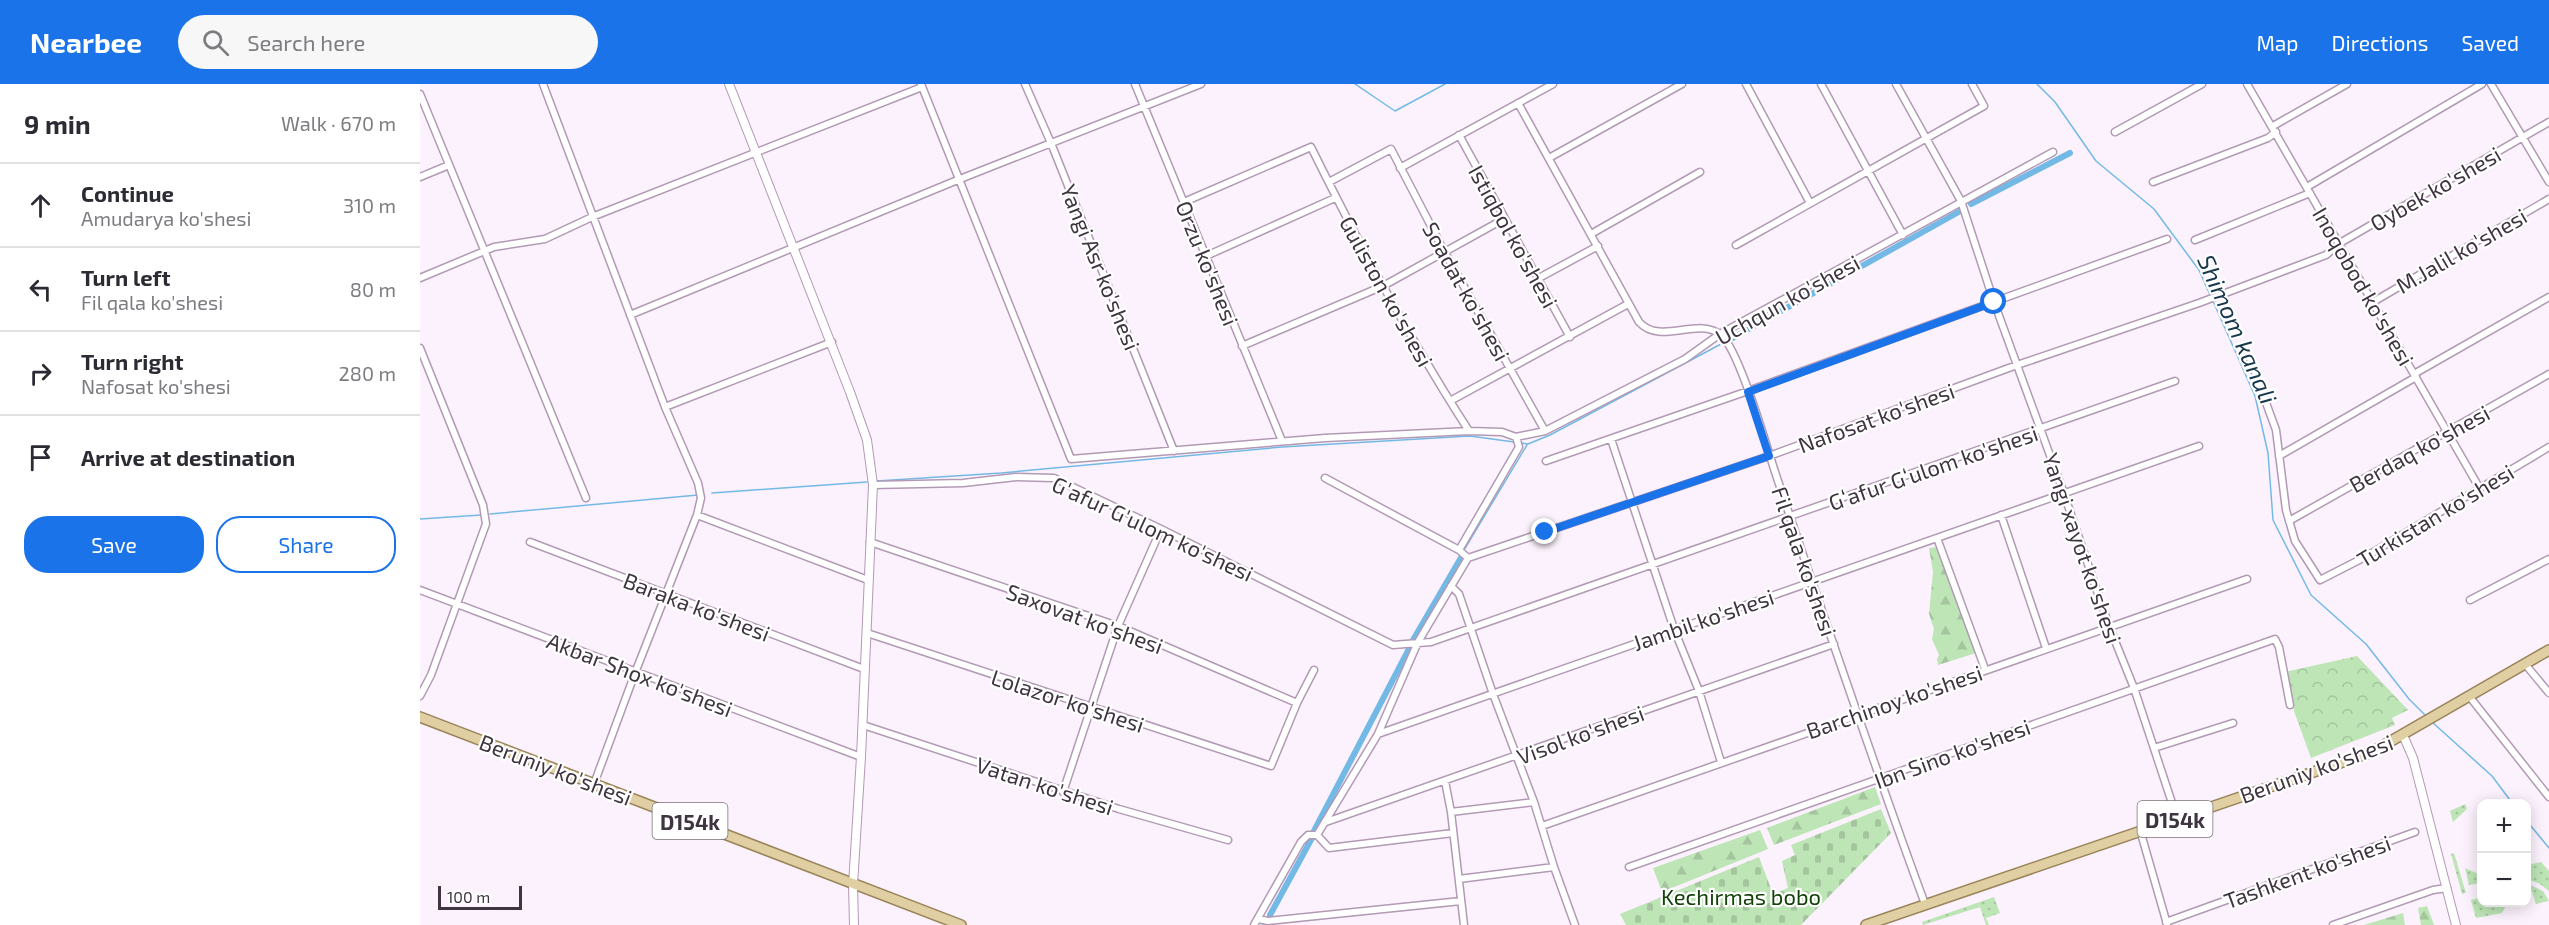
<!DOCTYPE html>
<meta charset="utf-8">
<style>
body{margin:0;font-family:"Exo 2",sans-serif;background:#f7f7f7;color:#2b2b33}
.controls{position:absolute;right:18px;bottom:18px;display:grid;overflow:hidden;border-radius:12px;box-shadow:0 3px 15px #0003}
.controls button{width:54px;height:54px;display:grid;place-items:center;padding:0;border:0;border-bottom:2px solid #e1e1e2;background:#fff;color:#2b2b33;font:30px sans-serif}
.scale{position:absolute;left:18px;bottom:15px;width:84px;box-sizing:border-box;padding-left:6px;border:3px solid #3f3540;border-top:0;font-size:16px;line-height:21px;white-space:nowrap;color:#3f3540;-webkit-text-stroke:4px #fff;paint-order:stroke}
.stop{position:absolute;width:18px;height:18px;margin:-14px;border:4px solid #1a73e8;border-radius:50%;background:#fff}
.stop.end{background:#1a73e8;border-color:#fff;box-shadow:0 2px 6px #0008}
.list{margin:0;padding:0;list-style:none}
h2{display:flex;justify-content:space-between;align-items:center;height:78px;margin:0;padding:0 24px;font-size:26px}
h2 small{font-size:20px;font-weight:400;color:#7c7c81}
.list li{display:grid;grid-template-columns:39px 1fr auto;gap:18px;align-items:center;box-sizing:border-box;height:84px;padding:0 24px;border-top:2px solid #e1e1e2}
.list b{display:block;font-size:22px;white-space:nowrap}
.list p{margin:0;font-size:20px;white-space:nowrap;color:#7c7c81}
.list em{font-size:20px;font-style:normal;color:#7c7c81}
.actions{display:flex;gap:12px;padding:18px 24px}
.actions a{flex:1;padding:14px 0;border:2px solid #1a73e8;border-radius:24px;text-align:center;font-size:21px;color:#1a73e8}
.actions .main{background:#1a73e8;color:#fff}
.icon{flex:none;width:33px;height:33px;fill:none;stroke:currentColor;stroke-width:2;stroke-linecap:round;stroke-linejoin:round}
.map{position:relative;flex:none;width:2129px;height:841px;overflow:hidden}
header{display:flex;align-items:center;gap:36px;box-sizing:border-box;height:84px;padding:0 30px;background:#1a73e8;color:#fff}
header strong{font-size:28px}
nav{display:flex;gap:33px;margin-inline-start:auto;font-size:21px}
.search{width:420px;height:54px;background:#f7f7f7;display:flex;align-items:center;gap:15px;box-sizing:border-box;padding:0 21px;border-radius:33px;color:#7c7c81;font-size:22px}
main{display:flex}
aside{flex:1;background:#fff}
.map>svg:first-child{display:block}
</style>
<header>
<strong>Nearbee</strong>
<div class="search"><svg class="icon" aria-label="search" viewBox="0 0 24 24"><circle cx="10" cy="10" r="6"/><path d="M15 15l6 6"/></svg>Search here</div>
<nav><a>Map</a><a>Directions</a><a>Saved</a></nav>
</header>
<main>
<aside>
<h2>9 min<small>Walk · 670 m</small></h2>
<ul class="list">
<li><svg class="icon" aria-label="ahead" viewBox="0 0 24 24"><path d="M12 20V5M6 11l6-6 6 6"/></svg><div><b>Continue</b><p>Amudarya ko'shesi</p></div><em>310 m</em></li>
<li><svg class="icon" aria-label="left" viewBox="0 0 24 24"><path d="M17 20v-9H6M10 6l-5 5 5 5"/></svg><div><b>Turn left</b><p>Fil qala ko'shesi</p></div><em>80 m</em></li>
<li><svg class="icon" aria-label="right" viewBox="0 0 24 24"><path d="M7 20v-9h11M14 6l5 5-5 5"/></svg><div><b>Turn right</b><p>Nafosat ko'shesi</p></div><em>280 m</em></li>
<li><svg class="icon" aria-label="arrive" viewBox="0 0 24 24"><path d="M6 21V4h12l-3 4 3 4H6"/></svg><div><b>Arrive at destination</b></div></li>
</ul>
<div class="actions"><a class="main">Save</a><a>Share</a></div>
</aside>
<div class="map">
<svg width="2129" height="841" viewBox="0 0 2129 841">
<defs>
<pattern id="grass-dots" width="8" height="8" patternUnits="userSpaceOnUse" patternTransform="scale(1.5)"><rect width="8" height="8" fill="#bde5b6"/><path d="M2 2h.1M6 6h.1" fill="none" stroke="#a4c59e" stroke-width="1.8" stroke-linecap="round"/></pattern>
<pattern id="forest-firs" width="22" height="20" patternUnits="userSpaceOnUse" patternTransform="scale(1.5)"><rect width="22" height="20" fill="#bde5b6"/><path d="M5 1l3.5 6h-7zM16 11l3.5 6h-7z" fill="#a4c59e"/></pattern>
<pattern id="cemetery-stones" width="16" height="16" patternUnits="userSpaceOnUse" patternTransform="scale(1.5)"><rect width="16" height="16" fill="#bde5b6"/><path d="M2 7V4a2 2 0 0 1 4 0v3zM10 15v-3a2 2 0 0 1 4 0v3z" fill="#a4c59e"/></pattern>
<pattern id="park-crowns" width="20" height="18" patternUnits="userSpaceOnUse" patternTransform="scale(1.5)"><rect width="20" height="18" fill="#bde5b6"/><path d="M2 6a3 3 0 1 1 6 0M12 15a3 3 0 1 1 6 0" fill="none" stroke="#a4c59e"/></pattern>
</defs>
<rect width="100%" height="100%" fill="#fcf2fd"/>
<path fill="url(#grass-dots)" d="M2045,720L2047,725L2033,738L2030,727Z
M2034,769L2046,809L2042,810L2031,770Z
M2121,778L2129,787V807L2120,800L2107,795V781Z
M2045,784L2061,791V799L2049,801Z
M2106,799L2123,807L2129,817L2116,820L2111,805L2108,806Z
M1574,813L1580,829L1566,834L1569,841H1566L1560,823L1503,841L1502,838Z
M2061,813L2062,818L2083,819L2085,823L2082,829L2056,834L2051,816Z"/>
<path fill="url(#forest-firs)" d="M1518,463L1556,569L1518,581L1517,575L1519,571L1512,555L1514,545L1509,530L1513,488L1509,464Z
M1455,703L1461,720L1354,761L1347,744Z
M1340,746L1348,765L1242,808L1233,784Z
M2007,822L2014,841H2001L1998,824Z
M1983,829L1985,841H1944Z"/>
<path fill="url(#cemetery-stones)" d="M1461,725L1471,749L1381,841H1206L1200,830L1339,773L1353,810L1368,804L1362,777L1375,771L1371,761Z"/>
<path fill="url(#park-crowns)" d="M1937,572L1988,626L1972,634L1975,641L1891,674L1874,627L1865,588Z"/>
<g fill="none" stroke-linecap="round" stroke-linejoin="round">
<path stroke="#73b9e6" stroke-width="1.5" d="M935,0L975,27L1025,0
M1617,0L1635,18L1676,77L1734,125L1779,186L1791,213
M1793,217L1835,312L1848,369L1853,436L1891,511L1946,560L1989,615L2006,632
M1101,359L1108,360L1130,351L1303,259
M457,397L581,389L862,363L1050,352L1094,358
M292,409L447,398
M70,430L278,411
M0,435L61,431
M1044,466L1107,361
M2012,638L2072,692L2093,720
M2106,736L2129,764"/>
<path stroke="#73b9e6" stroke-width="6" d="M1551,120L1650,69
M1311,255L1544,125
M993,556L1042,472
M894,747L990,563
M850,831L892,754
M845,841L846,840"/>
<defs>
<path id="minor" d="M123,0L245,323L278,399L281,414L277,431L215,589L174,700
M501,0L651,375L905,354L1049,347L1082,348L1096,353L1125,347L1265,275L1300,250L1633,68
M605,0L631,59L754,367
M715,0L862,357
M1326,0L1390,119
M1401,0L1483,151
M1476,0L1541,117L1574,218L1643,407L1689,542L1714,604L1757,734
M1827,0L2060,405
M2071,0L2129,98
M0,10L166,414
M1098,19L1219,238C1241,262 1278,232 1301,251C1320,267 1347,365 1357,394C1405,536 1453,679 1505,820
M1853,42L1927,0
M1695,48L1782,0
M1039,51L1150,253
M1129,74L1262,0
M980,84L1133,0
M0,93L29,81
M909,98L971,65L1024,167L1125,347
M1733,98L1848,54L1856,48
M1887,103L2062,0
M764,118L891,63C939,160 990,256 1049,347
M1171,150L1280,88
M1775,156L1890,109
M1316,161L1564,22L1552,0
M786,172L915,114
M0,194L74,163L125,155L172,133L502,3
M1117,195L1178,162
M1953,218L2129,115
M210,231L540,95L781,0
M822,262L963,202L1084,135
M0,264L63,421L66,440L11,591L0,612
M1830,275L1856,346L1866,426L1875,457L1900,496L1945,473L2129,363
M1994,290L2129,213
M1030,317L1208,220
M245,323L412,258
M1191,355L1254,545L1279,607L1301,678
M1859,372L1996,293
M1126,377L1328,307L1747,155
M905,394L1039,466L1048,474
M453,401L543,399L596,393L634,394L741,445L973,561L1011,558L1755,297
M277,431L448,496
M1581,431L1626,564
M1869,437L2129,290
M1517,454L1565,585
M110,458L444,585
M450,458L698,542L877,619
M1039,466L1099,363L1096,353
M1048,474L1349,372L1597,281L1779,219L1906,171L1920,159L2129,38
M1031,502L1039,510L1073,610L1114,718L1134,783L1155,841
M0,506L441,673
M2050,516L2129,475
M447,549L851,682L877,619L894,586
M2105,580L2129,609
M2049,612L2129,713
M443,641L699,725L808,756
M958,650L1779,362
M1734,664L1813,639
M1025,697L1031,728L1044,841
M643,708L698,542L741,445
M1031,728L1114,718
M906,738L1414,560
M1122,742L1827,495
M1720,746L1747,840
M897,751L909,764L1033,749
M1209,783L1855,555L1859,563L1870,621
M1039,795L1134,783
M838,835L848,837L1041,817
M1746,838L1995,748
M834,841L881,758L888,751H897L958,650L998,558L1048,474
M1913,841L2013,806L2027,804"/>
<path id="tertiary" d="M309,0L430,308L447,356L453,401L441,673L433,801L434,841
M1983,651L1993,674L2036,841"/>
<path id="primary" d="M0,633L541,841
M1446,841L1952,668L2129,566"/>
</defs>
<use href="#minor" stroke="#b29ab5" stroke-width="9"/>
<use href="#tertiary" stroke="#b29ab5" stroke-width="10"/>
<use href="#primary" stroke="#9a8459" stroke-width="12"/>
<use href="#minor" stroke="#fff" stroke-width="6"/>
<use href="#tertiary" stroke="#fff" stroke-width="8"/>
<use href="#primary" stroke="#e0cfa3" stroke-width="9"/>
</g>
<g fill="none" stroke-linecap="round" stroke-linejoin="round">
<path stroke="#1a73e8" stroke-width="8" d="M1125,448L1349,372L1328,308L1574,218"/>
</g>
<g text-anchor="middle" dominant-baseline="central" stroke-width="4.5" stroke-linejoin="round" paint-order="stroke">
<g fill="#fff" stroke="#797279" stroke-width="1.5">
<rect x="1717.5" y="717" width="75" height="36" rx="4.5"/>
<rect x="232.5" y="719" width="75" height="36" rx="4.5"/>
</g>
<g font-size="21" font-weight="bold" fill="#3f3540">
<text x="1755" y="735">D154k</text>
<text x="270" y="737">D154k</text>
</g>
<g font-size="22" fill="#3f3540" stroke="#fff">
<text transform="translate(2015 104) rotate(-30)">Oybek ko'shesi</text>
<text transform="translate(1094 152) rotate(61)">Istiqbol ko'shesi</text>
<text transform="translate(2041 166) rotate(-30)">M.Jalil ko'shesi</text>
<text transform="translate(788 179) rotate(68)">Orzu ko'shesi</text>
<text transform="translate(681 183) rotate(68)">Yangi Asr ko'shesi</text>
<text transform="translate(1944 202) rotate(60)">Inoqobod ko'shesi</text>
<text transform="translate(967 207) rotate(61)">Guliston ko'shesi</text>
<text transform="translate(1047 207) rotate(61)">Soadat ko'shesi</text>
<text transform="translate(1367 215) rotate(-29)">Uchqun ko'shesi</text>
<text transform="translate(1456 333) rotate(-20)">Nafosat ko'shesi</text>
<text transform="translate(1999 364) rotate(-29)">Berdaq ko'shesi</text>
<text transform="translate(1513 383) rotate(-19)">Gʻafur Gʻulom ko'shesi</text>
<text transform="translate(2015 431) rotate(-31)">Turkistan ko'shesi</text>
<text transform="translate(733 444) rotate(25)">G'afur G'ulom ko'shesi</text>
<text transform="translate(1663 464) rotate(71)">Yangi xayot ko'shesi</text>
<text transform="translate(1385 477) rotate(71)">Fil qala ko'shesi</text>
<text transform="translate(277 522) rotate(21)">Baraka ko'shesi</text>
<text transform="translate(665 534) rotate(20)">Saxovat ko'shesi</text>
<text transform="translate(1283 535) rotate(-19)">Jambil ko'shesi</text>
<text transform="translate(220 590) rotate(21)">Akbar Shox ko'shesi</text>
<text transform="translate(648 616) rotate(18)">Lolazor ko'shesi</text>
<text transform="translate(1474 617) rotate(-19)">Barchinoy ko'shesi</text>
<text transform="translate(1160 650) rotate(-20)">Visol ko'shesi</text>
<text transform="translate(1532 669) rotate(-20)">Ibn Sino ko'shesi</text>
<text transform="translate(1896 684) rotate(-20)">Beruniy ko'shesi</text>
<text transform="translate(136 685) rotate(21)">Beruniy ko'shesi</text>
<text transform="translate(625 701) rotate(18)">Vatan ko'shesi</text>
<text transform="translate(1887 787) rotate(-20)">Tashkent ko'shesi</text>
</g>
<g font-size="22" fill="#134309" stroke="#fff">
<text x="1321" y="812">Kechirmas bobo</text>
</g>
<g font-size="24" font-style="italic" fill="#19394c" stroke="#fff">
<text transform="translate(1818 245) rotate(66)">Shimom kanali</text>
</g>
</g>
</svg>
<div class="controls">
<button>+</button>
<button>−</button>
</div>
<div class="scale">100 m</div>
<div class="stop" style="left:1574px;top:218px"></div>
<div class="stop end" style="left:1125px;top:448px"></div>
</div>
</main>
